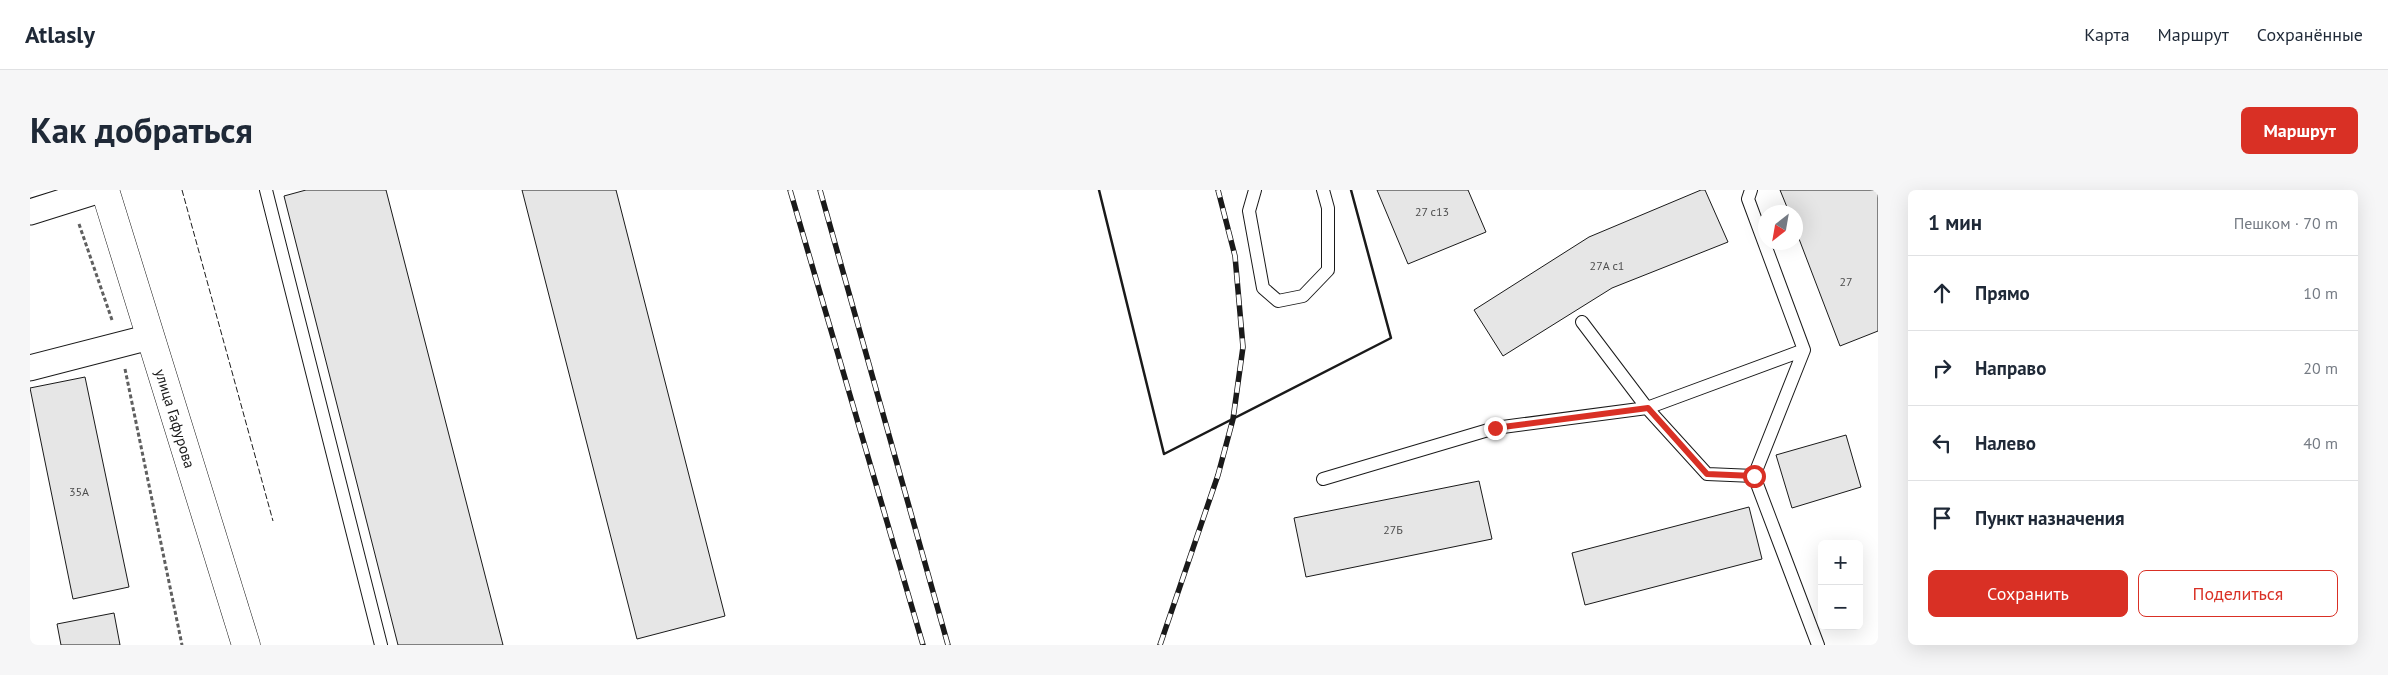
<!DOCTYPE html>
<html lang="ru">
<meta charset="utf-8">
<style>
body{margin:0;font-family:"PT Sans",sans-serif;background:#f6f6f7;color:#1f2937}
.controls{position:absolute;right:15px;bottom:15px;display:grid;overflow:hidden;border-radius:8px;box-shadow:0 5px 20px #0002}
.controls button{width:45px;height:45px;display:grid;place-items:center;padding:0;border:0;border-bottom:1px solid #e0e1e3;background:#fff;color:#1f2937;font:25px sans-serif}
.compass{position:absolute;left:1728px;top:15px;width:45px;height:45px;border-radius:50%;background:#fff;box-shadow:0 5px 20px #0002;rotate:211deg}
.stop{position:absolute;width:15px;height:15px;margin:-11px;border:4px solid #d93025;border-radius:50%;background:#fff}
.stop.end{background:#d93025;border-color:#fff;box-shadow:0 1px 5px #0008}
.list{margin:0;padding:0;list-style:none}
h2{display:flex;justify-content:space-between;align-items:center;height:65px;margin:0;padding:0 20px;font-size:21px}
h2 small{font-size:16px;font-weight:400;color:#747a83}
.list li{display:grid;grid-template-columns:32px 1fr auto;gap:15px;align-items:center;box-sizing:border-box;height:75px;padding:0 20px;border-top:1px solid #e0e1e3}
.list b{display:block;font-size:19px;white-space:nowrap}
.list em{font-size:16px;font-style:normal;color:#747a83}
.actions{display:flex;gap:10px;padding:15px 20px}
.actions a{flex:1;padding:11px 0;border:1px solid #d93025;border-radius:8px;text-align:center;font-size:18px;color:#d93025}
.actions .main{background:#d93025;color:#fff}
.icon{flex:none;width:28px;height:28px;fill:none;stroke:currentColor;stroke-width:2;stroke-linecap:round;stroke-linejoin:round}
.map{position:relative;flex:none;width:1848px;height:455px;overflow:hidden;border-radius:8px}
header{display:flex;align-items:center;gap:30px;box-sizing:border-box;height:70px;padding:0 25px;background:#fff;border-bottom:1px solid #e0e1e3}
header strong{font-size:24px}
nav{display:flex;gap:28px;margin-inline-start:auto;font-size:18px}
.intro{display:flex;align-items:center;justify-content:space-between;box-sizing:border-box;height:120px;padding:0 30px}
h1{margin:0;font-size:35px}
.button{padding:12px 22px;border-radius:8px;background:#d93025;color:#fff;font-size:18px;font-weight:700}
main{display:flex;gap:30px;padding:0 30px}
aside{flex:1;background:#fff;border-radius:8px;box-shadow:0 5px 20px #0002}
.map>svg:first-child{display:block}
</style>
<header>
<strong>Atlasly</strong>
<nav><a>Карта</a><a>Маршрут</a><a>Сохранённые</a></nav>
</header>
<div class="intro"><h1>Как добраться</h1><a class="button">Маршрут</a></div>
<main>
<div class="map">
<svg width="1848" height="455" viewBox="0 0 1848 455">
<rect width="100%" height="100%" fill="#fff"/>
<path fill="#e6e6e6" stroke="#1a1a1a" d="M276,0H356L473,455H368L254,6Z
M492,0H586L695,426L607,449Z
M1347,0H1438L1456,42L1378,74Z
M1671,0H1675L1698,52L1582,98L1473,166L1444,120L1559,47Z
M1750,0H1848V141L1810,156L1766,41V22H1759Z
M55,187L99,397L43,409L0,198Z
M1816,245L1831,297L1762,318L1746,265Z
M1449,291L1462,349L1276,387L1264,328Z
M1719,317L1732,369L1555,415L1542,363Z
M84,423L90,455H31L27,434Z"/>
<g fill="none" stroke-linecap="round" stroke-linejoin="round">
<defs>
<path id="lane" d="M236,0L351,455
M1225,0L1219,21L1233,98L1248,111L1273,106L1298,80V18L1293,0
M1721,0L1718,9L1774,160L1724,286L1788,455
M1552,132L1617,218L1774,160
M1293,289L1465,238L1617,218L1677,284L1724,286"/>
<path id="street" d="M0,22L70,0
M0,178L120,147"/>
<g id="secondary">
<path id="s1" d="M75,0L216,455"/>
</g>
</defs>
<use href="#lane" stroke="#1a1a1a" stroke-width="14"/>
<use href="#street" stroke="#1a1a1a" stroke-width="27"/>
<use href="#secondary" stroke="#1a1a1a" stroke-width="29"/>
<path stroke="#5f5f5f" stroke-width="3" stroke-dasharray="4 2.5" stroke-linecap="butt" d="M49,34L82,130
M95,179L152,455"/>
<use href="#lane" stroke="#fff" stroke-width="12"/>
<use href="#street" stroke="#fff" stroke-width="25"/>
<use href="#secondary" stroke="#fff" stroke-width="28"/>
<defs>
<path id="rail" d="M760,0L893,455
M790,0L918,455
M1130,455L1188,285L1203,229L1213,157L1205,66L1188,0"/>
</defs>
<use href="#rail" stroke="#1a1a1a" stroke-width="5.5"/>
<use href="#rail" stroke="#fff" stroke-width="4" stroke-dasharray="11" stroke-linecap="butt"/>
<path stroke="#1a1a1a" stroke-width="1" stroke-dasharray="6 2.5" stroke-linecap="butt" d="M152,0L243,331"/>
<path stroke="#1a1a1a" stroke-width="2.5" d="M1069,0L1134,264L1361,148L1321,0"/>
</g>
<g fill="none" stroke-linecap="round" stroke-linejoin="round">
<path stroke="#d93025" stroke-width="6" d="M1465,238L1618,218L1677,284L1724,286"/>
</g>
<g text-anchor="middle" dominant-baseline="central" stroke-width="4" stroke-linejoin="round" paint-order="stroke">
<g font-size="12" fill="#4d4d4d">
<text x="1402" y="21">27 с13</text>
<text x="1577" y="75">27А с1</text>
<text x="1816" y="91">27</text>
<text x="49" y="301">35А</text>
<text x="1363" y="339">27Б</text>
</g>
<g font-size="15" fill="#1a1a1a" stroke="#fff">
<text stroke="none"><textPath href="#s1" startOffset="239">улица Гафурова</textPath></text>
</g>
</g>
</svg>
<div class="controls">
<button>+</button>
<button>−</button>
</div>
<svg class="compass" viewBox="-18 -18 36 36"><path d="M0-13l5 13h-10z" fill="#e53935"/><path d="M0 13l5-13h-10z" fill="#747a83"/></svg>
<div class="stop" style="left:1724px;top:286px"></div>
<div class="stop end" style="left:1465px;top:238px"></div>
</div>
<aside>
<h2>1 мин<small>Пешком · 70 m</small></h2>
<ul class="list">
<li><svg class="icon" aria-label="ahead" viewBox="0 0 24 24"><path d="M12 20V5M6 11l6-6 6 6"/></svg><div><b>Прямо</b></div><em>10 m</em></li>
<li><svg class="icon" aria-label="right" viewBox="0 0 24 24"><path d="M7 20v-9h11M14 6l5 5-5 5"/></svg><div><b>Направо</b></div><em>20 m</em></li>
<li><svg class="icon" aria-label="left" viewBox="0 0 24 24"><path d="M17 20v-9H6M10 6l-5 5 5 5"/></svg><div><b>Налево</b></div><em>40 m</em></li>
<li><svg class="icon" aria-label="arrive" viewBox="0 0 24 24"><path d="M6 21V4h12l-3 4 3 4H6"/></svg><div><b>Пункт назначения</b></div></li>
</ul>
<div class="actions"><a class="main">Сохранить</a><a>Поделиться</a></div>
</aside>
</main>
